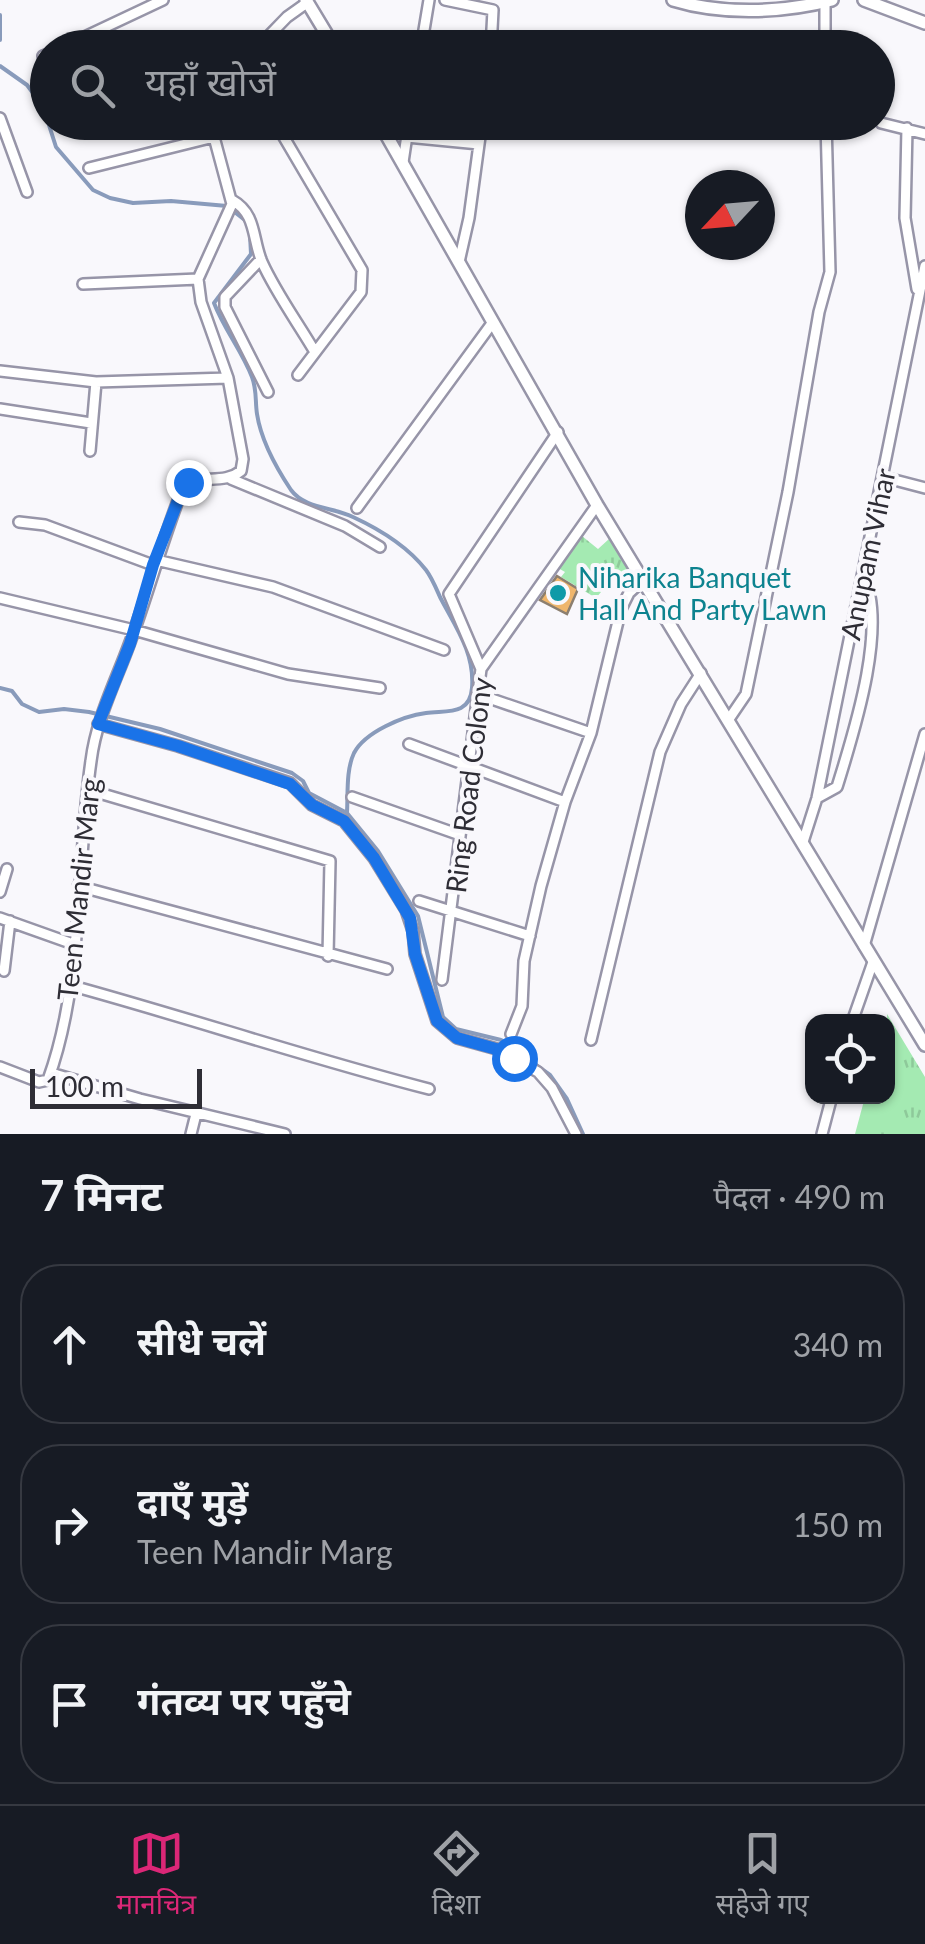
<!DOCTYPE html>
<html lang="hi">
<meta charset="utf-8">
<style>
body{margin:0;font-family:Lato,"Noto Sans Devanagari",sans-serif;background:#242831;color:#f1f3f6}
.controls{position:absolute;right:30px;bottom:30px;display:grid;overflow:hidden;border-radius:20px;box-shadow:0 2px 8px #0004}
.controls button{width:90px;height:90px;display:grid;place-items:center;padding:0;border:0;border-bottom:2px solid #363941;background:#171b24;color:#f1f3f6;font:50px sans-serif}
.compass{position:absolute;left:685px;top:170px;width:90px;height:90px;border-radius:50%;background:#171b24;box-shadow:0 2px 8px #0004;rotate:244deg}
.scale{position:absolute;left:30px;bottom:25px;width:172px;box-sizing:border-box;padding-left:10px;border:5px solid #2e2d35;border-top:0;font-size:28px;line-height:35px;white-space:nowrap;color:#2e2d35;-webkit-text-stroke:8px #f9f8fc;paint-order:stroke}
.stop{position:absolute;width:30px;height:30px;margin:-22px;border:8px solid #1a73e8;border-radius:50%;background:#fff}
.stop.end{background:#1a73e8;border-color:#fff;box-shadow:0 2px 10px #0008}
.list{margin:0;padding:0;list-style:none}
h2{display:flex;justify-content:space-between;align-items:center;height:130px;margin:0;padding:0 40px;font-size:42px}
h2 small{font-size:32px;font-weight:400;color:#9ea1a6}
.list li{display:grid;grid-template-columns:65px 1fr auto;gap:30px;align-items:center;box-sizing:border-box;height:160px;margin:0 20px 20px;padding:0 20px;border:2px solid #363941;border-radius:40px}
.list b{display:block;font-size:38px;white-space:nowrap}
.list p{margin:0;font-size:32px;white-space:nowrap;color:#9ea1a6}
.list em{font-size:32px;font-style:normal;color:#9ea1a6}
.icon{flex:none;width:55px;height:55px;fill:none;stroke:currentColor;stroke-width:2;stroke-linecap:round;stroke-linejoin:round}
.map{position:relative;flex:none;width:925px;height:1134px;overflow:hidden}
.search{position:absolute;background:#171b24;box-shadow:0 2px 8px #0004;left:30px;right:30px;top:30px;height:110px;display:flex;align-items:center;gap:25px;box-sizing:border-box;padding:0 35px;border-radius:55px;color:#9ea1a6;font-size:38px}
.sheet{height:670px;background:#171b24}
nav{display:flex;justify-content:space-around;align-items:center;box-sizing:border-box;height:140px;border-top:2px solid #363941;background:#171b24;font-size:28px;color:#9ea1a6}
nav a{display:grid;justify-items:center;gap:5px}
nav .on{color:#db2777}
.map>svg:first-child{display:block}
</style>
<div class="map">
<svg width="925" height="1134" viewBox="0 0 925 1134">
<defs>
<pattern id="grass-tufts" width="24" height="20" patternUnits="userSpaceOnUse" patternTransform="scale(2.5)"><rect width="24" height="20" fill="#a4eab2"/><path d="M3 7l-1-3M5 7V3M7 7l1-3M15 17l-1-3M17 17v-4M19 17l1-3" fill="none" stroke="#8ec99a"/></pattern>
</defs>
<rect width="100%" height="100%" fill="#f9f8fc"/>
<path fill="url(#grass-tufts)" d="M582,536L598,549L609,539L628,570L614,582L611,580L596,598L561,577L565,572L558,568Z
M887,1014L925,1077V1134H855L865,1097L888,1096Z"/>
<g fill="none" stroke-linecap="round" stroke-linejoin="round">
<path stroke="#899bbb" stroke-width="4" d="M0,15V40
M0,66L27,85L48,113
M48,122L56,147L93,190L110,198L133,203L171,201L227,206L246,221
M250,235L251,254L214,303C224,329 242,351 252,377C257,390 255,401 257,414C261,440 277,469 291,490C305,509 333,507 353,517C379,529 408,547 426,570C432,578 436,588 440,597C455,626 475,653 472,688C470,716 446,710 426,713C403,716 365,732 354,753C346,770 348,793 347,813L378,851L418,916L443,1017L456,1029L501,1040L550,1075L567,1099L583,1134
M0,688L12,691L22,704L39,712L64,709L89,712L160,729L292,773L303,781L309,793L347,813"/>
</g>
<path fill="#efb66c" stroke="#8c7f6f" stroke-width="2.5" d="M557,576L578,589L567,614L540,600Z"/>
<g fill="none" stroke-linecap="round" stroke-linejoin="round">
<defs>
<path id="minor" d="M445,0L493,10L491,48
M825,0V48
M61,48L163,0
M257,48L287,17L308,2
M421,48L429,0
M43,56L48,54
M0,118L27,192
M275,122L362,270L361,292L298,375
M881,123L925,134
M907,128L905,218L917,289
M407,137L479,144
M403,162L409,122
M89,168L214,137
M232,200C257,214 252,239 262,262C276,293 298,323 315,352
M261,259L225,297V307L268,392
M459,262L469,218L482,122
M83,284L198,279
M0,371L96,382L228,378
M0,409L91,423
M90,451L96,382
M883,477L925,488
M231,479L345,526L380,547
M357,508L493,322
M19,522L45,525L153,565
M156,560L273,587L444,650
M0,598L134,630L288,674L380,688
M481,669L449,594L558,432
M477,694L591,733
M729,719L746,694L788,492L819,312L830,272L826,122
M98,724L178,746L290,783L312,805L344,821L374,858L406,910L413,931L415,954L437,1021L457,1038L497,1049L538,1072L552,1088L576,1134
M409,744L565,802
M89,790L330,861L328,956
M352,797L460,835
M817,798L837,787C853,735 889,625 863,575
M803,842L817,798L925,266
M78,886L387,969
M0,892L7,869
M419,901L530,936
M0,918L73,944
M864,946L925,734
M4,971L10,921
M442,980L481,669L597,505
M69,985C190,1018 308,1058 429,1089
M852,1022L873,962
M511,1034L522,1006L524,961L541,886L565,802L591,733L621,609L629,593L643,580
M591,1040L660,752L681,704L701,673
M0,1067L39,1082L48,1080C84,981 76,864 91,761C96,720 115,683 129,645C149,592 163,537 184,485C202,474 223,485 241,471L243,459L228,378L201,302L198,279L232,204L214,137V122
M51,1073L140,1099L285,1134
M191,1134L196,1114
M822,1134L832,1096"/>
<path id="tertiary" d="M306,0L335,48
M673,0C722,15 782,13 832,0
M864,0L925,23
M379,122L597,505L925,1045"/>
</defs>
<use href="#minor" stroke="#9795a8" stroke-width="14"/>
<use href="#tertiary" stroke="#9795a8" stroke-width="16"/>
<use href="#minor" stroke="#fff" stroke-width="9"/>
<use href="#tertiary" stroke="#fff" stroke-width="11"/>
</g>
<g fill="none" stroke-linecap="round" stroke-linejoin="round">
<path stroke="#1a73e8" stroke-width="12" d="M188,482L184,485L153,565L130,644L98,724L178,746L290,784L312,805L344,821L374,858L410,918L415,954L437,1021L457,1038L496,1049L514,1058"/>
</g>
<circle fill="#0f9aa8" stroke="#f9f8fc" stroke-width="4" cx="558" cy="593" r="10"/>
<g text-anchor="middle" dominant-baseline="central" stroke-width="8" stroke-linejoin="round" paint-order="stroke">
<g font-size="28" fill="#2e2d35" stroke="#f9f8fc">
<text transform="translate(867 554) rotate(-78)">Anupam Vihar</text>
<text transform="translate(468 785) rotate(-83)">Ring Road Colony</text>
<text transform="translate(78 889) rotate(-84)">Teen Mandir Marg</text>
</g>
<g font-size="28" fill="#0d838f" stroke="#f9f8fc" text-anchor="start">
<text x="578" y="577">Niharika Banquet<tspan x="578" dy="32">Hall And Party Lawn</tspan></text>
</g>
</g>
</svg>
<div class="controls">
<button><svg class="icon" aria-label="locate" viewBox="0 0 24 24"><circle cx="12" cy="12" r="6"/><path d="M12 2v4M12 18v4M2 12h4M18 12h4"/></svg></button>
</div>
<svg class="compass" viewBox="-18 -18 36 36"><path d="M0-13l5 13h-10z" fill="#e53935"/><path d="M0 13l5-13h-10z" fill="#9ea1a6"/></svg>
<div class="scale">100 m</div>
<div class="stop" style="left:514px;top:1058px"></div>
<div class="stop end" style="left:188px;top:482px"></div>
<div class="search"><svg class="icon" aria-label="search" viewBox="0 0 24 24"><circle cx="10" cy="10" r="6"/><path d="M15 15l6 6"/></svg>यहाँ खोजें</div>
</div>
<section class="sheet">
<h2>7 मिनट<small>पैदल · 490 m</small></h2>
<ul class="list">
<li><svg class="icon" aria-label="ahead" viewBox="0 0 24 24"><path d="M12 20V5M6 11l6-6 6 6"/></svg><div><b>सीधे चलें</b></div><em>340 m</em></li>
<li><svg class="icon" aria-label="right" viewBox="0 0 24 24"><path d="M7 20v-9h11M14 6l5 5-5 5"/></svg><div><b>दाएँ मुड़ें</b><p>Teen Mandir Marg</p></div><em>150 m</em></li>
<li><svg class="icon" aria-label="arrive" viewBox="0 0 24 24"><path d="M6 21V4h12l-3 4 3 4H6"/></svg><div><b>गंतव्य पर पहुँचे</b></div></li>
</ul>
</section>
<nav>
<a class="on"><svg class="icon" aria-label="map" viewBox="0 0 24 24"><path d="M3 6l6-2 6 2 6-2v14l-6 2-6-2-6 2zM9 4v14M15 6v14"/></svg>मानचित्र</a>
<a><svg class="icon" aria-label="directions" viewBox="0 0 24 24"><path d="M12 3l9 9-9 9-9-9zM9 14v-3h6M13 9l2 2-2 2"/></svg>दिशा</a>
<a><svg class="icon" aria-label="saved" viewBox="0 0 24 24"><path d="M7 4h10v16l-5-4-5 4z"/></svg>सहेजे गए</a>
</nav>
